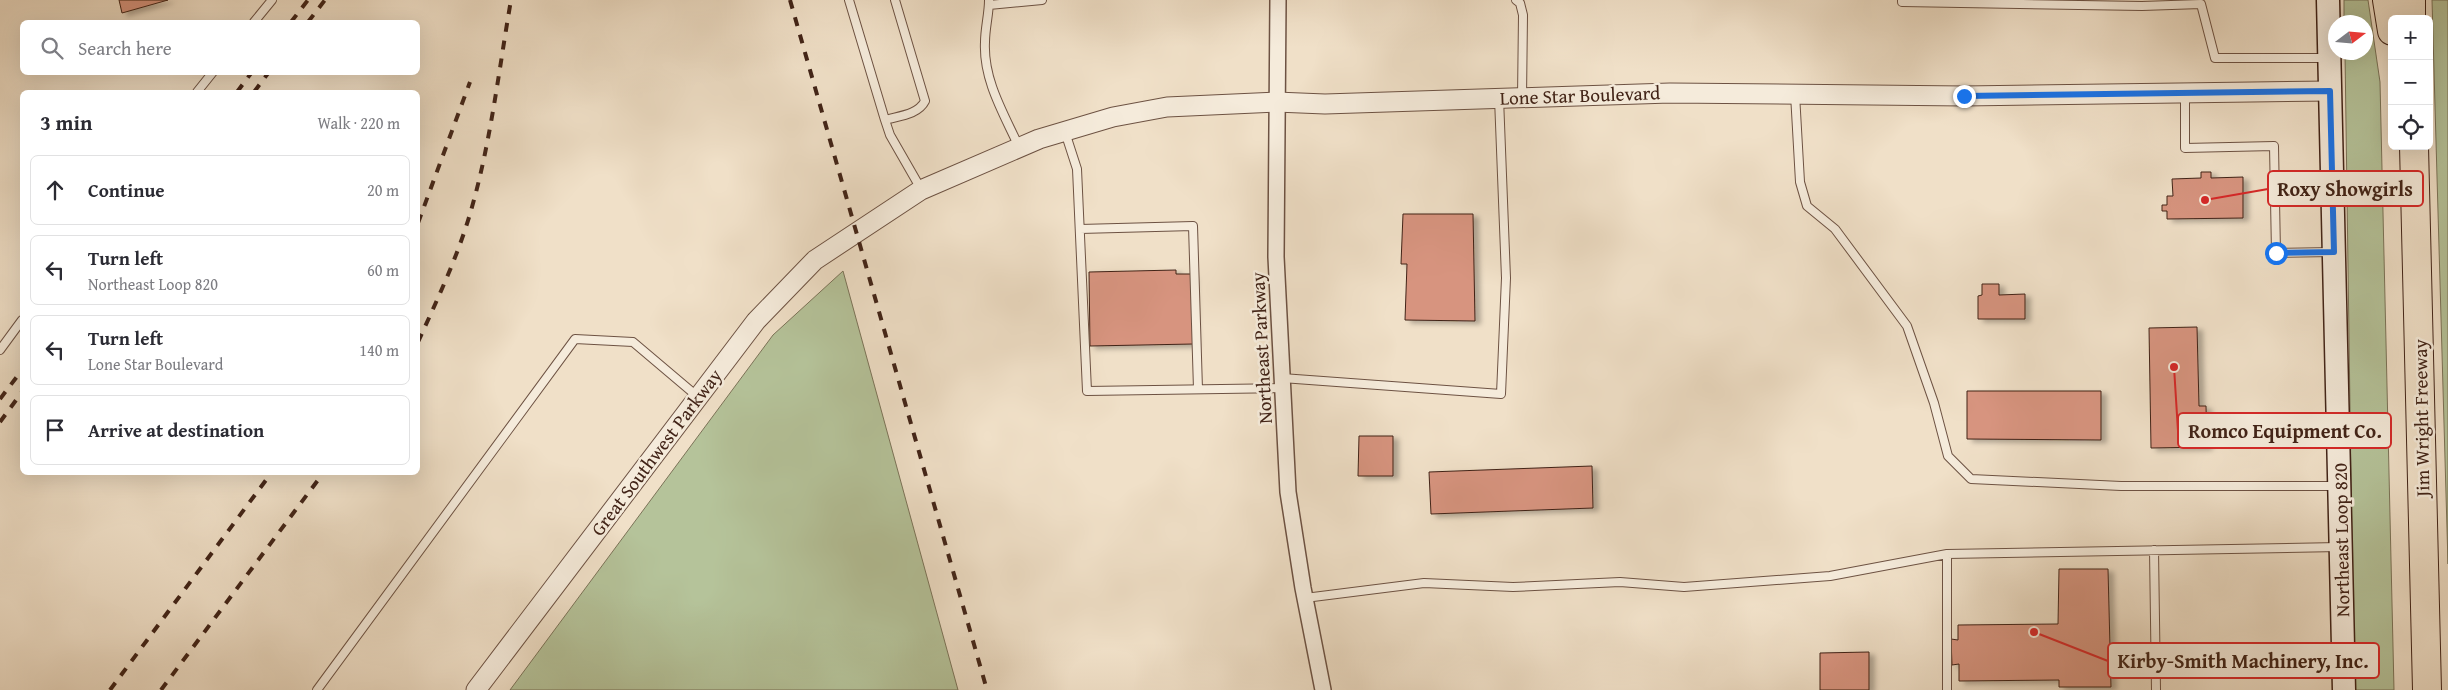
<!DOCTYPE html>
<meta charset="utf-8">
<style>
body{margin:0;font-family:"Gentium Book Plus",serif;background:#f7f7f7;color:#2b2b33}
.controls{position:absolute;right:15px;top:15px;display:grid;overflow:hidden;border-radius:8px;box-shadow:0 5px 20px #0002}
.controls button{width:45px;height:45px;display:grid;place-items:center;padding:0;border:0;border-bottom:1px solid #e1e1e2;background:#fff;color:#2b2b33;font:25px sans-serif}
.compass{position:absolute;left:2328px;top:15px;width:45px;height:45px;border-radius:50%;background:#fff;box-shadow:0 5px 20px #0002;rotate:74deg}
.stop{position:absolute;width:15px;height:15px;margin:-11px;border:4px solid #1a73e8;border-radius:50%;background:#fff}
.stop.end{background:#1a73e8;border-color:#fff;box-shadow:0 1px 5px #0008}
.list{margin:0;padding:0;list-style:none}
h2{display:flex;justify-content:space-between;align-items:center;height:65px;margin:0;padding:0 20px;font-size:21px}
h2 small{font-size:16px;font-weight:400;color:#7c7c81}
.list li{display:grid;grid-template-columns:32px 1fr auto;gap:15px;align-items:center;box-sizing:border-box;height:70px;margin:0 10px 10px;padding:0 10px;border:1px solid #e1e1e2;border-radius:8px}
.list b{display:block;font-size:19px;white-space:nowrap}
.list p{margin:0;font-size:16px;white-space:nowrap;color:#7c7c81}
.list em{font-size:16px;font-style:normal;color:#7c7c81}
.icon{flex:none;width:28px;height:28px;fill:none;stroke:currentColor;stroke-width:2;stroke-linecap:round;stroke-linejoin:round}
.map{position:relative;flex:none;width:2448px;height:690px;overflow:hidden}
.search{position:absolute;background:#fff;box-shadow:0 5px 20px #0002;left:20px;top:20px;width:400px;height:55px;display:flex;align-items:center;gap:12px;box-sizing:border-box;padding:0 18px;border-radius:8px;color:#7c7c81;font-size:19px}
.panel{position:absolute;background:#fff;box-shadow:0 5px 20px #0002;left:20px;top:90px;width:400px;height:385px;border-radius:8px}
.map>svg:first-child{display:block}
</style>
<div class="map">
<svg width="2448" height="690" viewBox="0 0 2448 690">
<defs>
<filter id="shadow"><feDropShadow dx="5.5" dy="3" stdDeviation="2.5" flood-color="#0004"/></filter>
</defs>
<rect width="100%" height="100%" fill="#f0e0c8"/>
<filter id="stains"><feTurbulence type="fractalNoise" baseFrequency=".004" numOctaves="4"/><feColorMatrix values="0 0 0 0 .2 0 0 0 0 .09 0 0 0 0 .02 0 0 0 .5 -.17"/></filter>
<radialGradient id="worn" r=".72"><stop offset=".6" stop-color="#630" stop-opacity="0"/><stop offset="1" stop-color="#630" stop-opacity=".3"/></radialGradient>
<path fill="#b5c39a" stroke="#7b7358" d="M2344,0H2368L2380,82L2394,690H2354L2345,53L2366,52V22H2344Z
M2432,0H2448V564Z
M843,271L958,690H510L773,335Z"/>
<path fill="#d7947f" stroke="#412317" filter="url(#shadow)" d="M119,0H168L122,13Z
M2201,172H2211V178L2243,177V218L2167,219V211H2162V205H2167V196H2173L2172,179L2201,178Z
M1403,214H1473L1475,321L1405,320L1407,264H1401Z
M1176,270V274H1191L1193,344L1090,346L1089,272Z
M1982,284H1999V295L2025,294V319H1978V296L1982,295Z
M2197,327L2199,406H2206L2207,447L2151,448L2149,328Z
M1967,391H2101V440L1967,439Z
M1359,436H1393V476H1358Z
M1592,466L1593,508L1431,514L1429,472Z
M2059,569H2108L2111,687H2059V680L1959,681V664L1952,665L1951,639L1958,640V625L2058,624Z
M1869,652V690H1820V653Z"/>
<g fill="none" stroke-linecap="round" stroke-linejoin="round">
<defs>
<path id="service" d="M849,0L885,120L890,135L921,189
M989,0C989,14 985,28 985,42C983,80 1004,114 1019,147
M1516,0L1520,3L1523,15L1522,97
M1902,0V2L2142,6L2201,4L2215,58H2326
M989,5L1042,0
M254,22L272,0
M197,92L213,72
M2185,93V148L2274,146L2276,253L2333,252
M1795,94L1800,182L1807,206L1835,229L1907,326L1934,403L1948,456L1971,479L2121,486H2338
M885,120C898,116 918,115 925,101L895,0
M1065,132L1077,169L1087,391L1283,388
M1080,229L1193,226L1198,389
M0,350L22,320
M1282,378L1501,394L1506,278L1499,98
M2154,550L2156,690
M1305,598L1424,583L1513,587L1620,582L1684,587L1830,576L1947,554
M317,690L575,339L633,342L698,397
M1947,690V554L2339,547"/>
<path id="minor" d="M1278,0L1276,257L1288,492L1303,588L1323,690"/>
<path id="tertiary" d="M476,690L756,321L815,260L921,190L1039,139L1113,117L1167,107L1276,102L1325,104L1670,93L1964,96L2330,91"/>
<path id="secondary" d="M2328,0L2344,690"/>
<path id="motorway" d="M2387,0L2392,31
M2411,0V19
M2414,146L2427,690"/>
</defs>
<use href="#service" stroke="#6d5243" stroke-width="10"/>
<use href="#minor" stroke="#6d5243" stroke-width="18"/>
<use href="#tertiary" stroke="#6d5243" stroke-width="21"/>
<use href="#secondary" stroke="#412317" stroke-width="25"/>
<use href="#motorway" stroke="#412317" stroke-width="30"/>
<use href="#service" stroke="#f5ebdb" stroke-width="8"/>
<use href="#minor" stroke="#f5ebdb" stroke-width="15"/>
<use href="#tertiary" stroke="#f5ebdb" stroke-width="19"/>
<use href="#secondary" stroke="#f5ebdb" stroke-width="22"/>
<use href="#motorway" stroke="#f0e0c8" stroke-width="28"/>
<path stroke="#412317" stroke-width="4" stroke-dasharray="9 9" stroke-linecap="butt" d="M790,0L987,690
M291,22L308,0
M308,22L325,0
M237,92L252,72
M254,92L269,72
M418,223L470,82
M418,342C438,298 459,254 472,207C491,140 499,69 511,0
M0,399L22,370
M0,422L22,392
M110,690L272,472
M161,690L324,472"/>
</g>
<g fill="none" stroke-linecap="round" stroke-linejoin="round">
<path stroke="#1a73e8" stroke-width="6" d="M1964,96L2330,91L2334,252L2276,253"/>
</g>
<g text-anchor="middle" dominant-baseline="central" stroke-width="5" stroke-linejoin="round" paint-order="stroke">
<g font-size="19" fill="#412317" stroke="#f5ebdb">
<text transform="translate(1580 95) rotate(-2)">Lone Star Boulevard</text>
<text transform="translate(1261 348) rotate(-93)">Northeast Parkway</text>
<text transform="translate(2421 418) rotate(-91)">Jim Wright Freeway</text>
<text transform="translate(656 452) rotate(-53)">Great Southwest Parkway</text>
<text transform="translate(2341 540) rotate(-91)">Northeast Loop 820</text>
</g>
</g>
<path fill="none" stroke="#d62828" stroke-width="2" d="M2205 200L2268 189M2174 367L2178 431M2034 632L2108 661"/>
<g fill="#d62828" stroke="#f5ebdb" stroke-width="2">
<circle cx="2205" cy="200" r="5"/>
<circle cx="2174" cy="367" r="5"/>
<circle cx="2034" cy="632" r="5"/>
</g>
<g fill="#f5ebdb" stroke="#d62828" stroke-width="2">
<rect x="2268" y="171" width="155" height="35" rx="5"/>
<rect x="2178" y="413" width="213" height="35" rx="5"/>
<rect x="2108" y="643" width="271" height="35" rx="5"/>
</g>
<g font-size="20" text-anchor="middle" font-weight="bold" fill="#412317">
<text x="2345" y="196">Roxy Showgirls</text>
<text x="2285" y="438">Romco Equipment Co.</text>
<text x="2243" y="668">Kirby-Smith Machinery, Inc.</text>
</g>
<rect width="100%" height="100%" filter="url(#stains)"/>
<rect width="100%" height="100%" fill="url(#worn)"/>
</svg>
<div class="controls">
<button>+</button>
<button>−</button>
<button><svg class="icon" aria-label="locate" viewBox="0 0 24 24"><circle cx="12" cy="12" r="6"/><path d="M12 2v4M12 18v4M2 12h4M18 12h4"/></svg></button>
</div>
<svg class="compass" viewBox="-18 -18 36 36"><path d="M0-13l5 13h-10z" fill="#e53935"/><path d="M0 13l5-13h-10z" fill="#7c7c81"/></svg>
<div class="stop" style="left:2276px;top:253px"></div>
<div class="stop end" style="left:1964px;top:96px"></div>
<div class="search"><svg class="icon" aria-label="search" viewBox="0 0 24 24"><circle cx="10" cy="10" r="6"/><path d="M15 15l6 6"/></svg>Search here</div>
<section class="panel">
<h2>3 min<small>Walk · 220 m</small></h2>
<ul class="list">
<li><svg class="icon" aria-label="ahead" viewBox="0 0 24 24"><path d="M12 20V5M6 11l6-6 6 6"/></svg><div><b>Continue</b></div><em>20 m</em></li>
<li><svg class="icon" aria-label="left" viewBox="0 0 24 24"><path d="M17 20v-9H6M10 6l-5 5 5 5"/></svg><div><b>Turn left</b><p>Northeast Loop 820</p></div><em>60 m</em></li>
<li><svg class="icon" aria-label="left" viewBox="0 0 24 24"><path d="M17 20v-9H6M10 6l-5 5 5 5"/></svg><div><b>Turn left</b><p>Lone Star Boulevard</p></div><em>140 m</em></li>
<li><svg class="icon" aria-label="arrive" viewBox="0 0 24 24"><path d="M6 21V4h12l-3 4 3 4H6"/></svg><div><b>Arrive at destination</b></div></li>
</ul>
</section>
</div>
